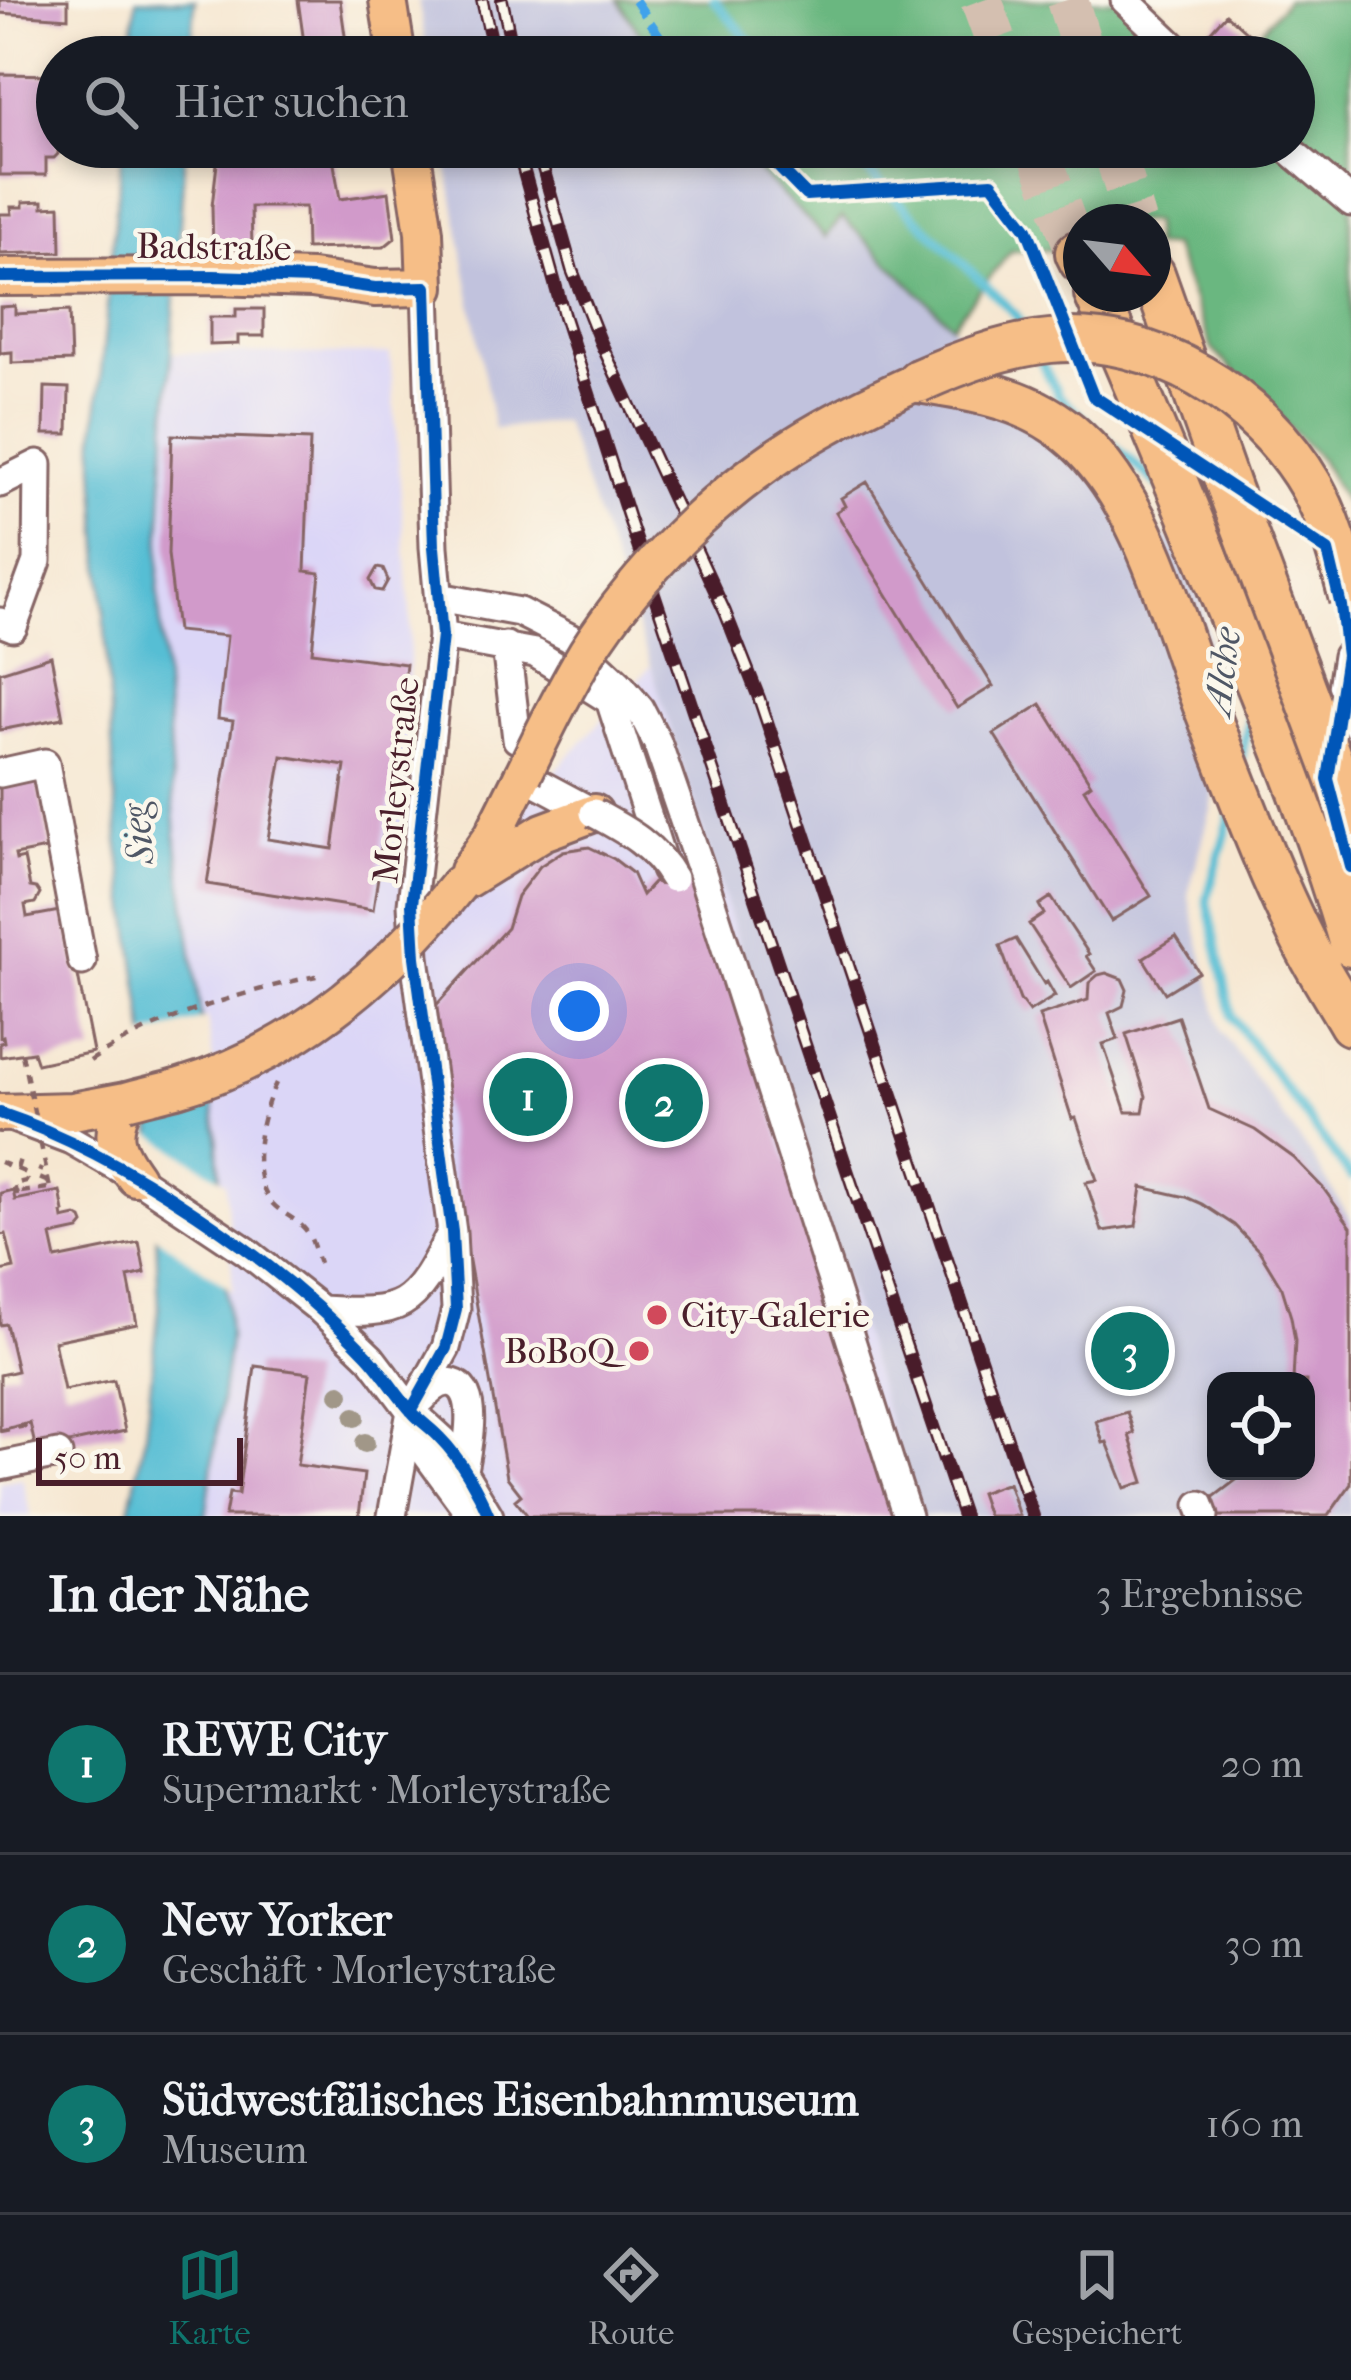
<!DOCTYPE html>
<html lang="de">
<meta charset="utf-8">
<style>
body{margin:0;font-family:"IM FELL French Canon",serif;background:#242831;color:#f1f3f6}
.controls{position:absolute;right:36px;bottom:36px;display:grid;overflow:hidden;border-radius:24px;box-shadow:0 6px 18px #0003}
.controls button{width:108px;height:108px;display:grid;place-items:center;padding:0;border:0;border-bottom:3px solid #363941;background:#171b24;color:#f1f3f6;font:60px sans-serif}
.compass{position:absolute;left:1063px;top:204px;width:108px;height:108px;border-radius:50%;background:#171b24;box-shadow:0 6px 18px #0003;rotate:118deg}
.scale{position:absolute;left:36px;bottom:30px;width:207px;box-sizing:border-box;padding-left:12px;border:6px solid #4a1f2b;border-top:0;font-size:33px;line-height:42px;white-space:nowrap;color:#4a1f2b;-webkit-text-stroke:9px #fbf7ec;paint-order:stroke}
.you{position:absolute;left:579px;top:1011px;width:42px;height:42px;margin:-30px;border:9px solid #fff;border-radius:50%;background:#1a73e8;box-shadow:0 0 0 18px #1a73e833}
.badge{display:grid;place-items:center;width:78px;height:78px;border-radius:50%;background:#0f766e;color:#fff;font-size:39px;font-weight:700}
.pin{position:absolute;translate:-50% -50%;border:6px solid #fff;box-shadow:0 3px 12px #0006}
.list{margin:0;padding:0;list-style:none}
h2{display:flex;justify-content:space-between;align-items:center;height:156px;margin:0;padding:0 48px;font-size:51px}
h2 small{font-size:39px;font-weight:400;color:#9ea1a6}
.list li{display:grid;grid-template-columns:78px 1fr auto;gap:36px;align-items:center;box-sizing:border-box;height:180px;padding:0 48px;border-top:3px solid #363941}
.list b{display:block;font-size:45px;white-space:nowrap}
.list p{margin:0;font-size:39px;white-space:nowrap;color:#9ea1a6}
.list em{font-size:39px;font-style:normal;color:#9ea1a6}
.icon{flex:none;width:66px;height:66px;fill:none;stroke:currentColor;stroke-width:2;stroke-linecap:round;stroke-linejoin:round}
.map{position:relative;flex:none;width:1351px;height:1516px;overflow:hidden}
.search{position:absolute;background:#171b24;box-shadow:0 6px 18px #0003;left:36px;right:36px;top:36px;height:132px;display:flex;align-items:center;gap:30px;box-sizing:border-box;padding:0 42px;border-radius:66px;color:#9ea1a6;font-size:45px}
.sheet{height:696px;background:#171b24}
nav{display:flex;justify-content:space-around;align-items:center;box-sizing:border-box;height:168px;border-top:3px solid #363941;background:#171b24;font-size:33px;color:#9ea1a6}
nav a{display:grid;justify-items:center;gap:6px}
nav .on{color:#0f766e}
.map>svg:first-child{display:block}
</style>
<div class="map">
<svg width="1351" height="1516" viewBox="0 0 1351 1516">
<rect width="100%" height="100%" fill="#fbf7ec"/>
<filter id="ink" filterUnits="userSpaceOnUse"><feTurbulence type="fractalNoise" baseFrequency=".00833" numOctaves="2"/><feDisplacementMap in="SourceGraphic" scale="24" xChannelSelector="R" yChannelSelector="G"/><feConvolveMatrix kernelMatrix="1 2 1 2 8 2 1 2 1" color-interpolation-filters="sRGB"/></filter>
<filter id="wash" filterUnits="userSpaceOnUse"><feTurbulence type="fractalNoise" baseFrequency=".004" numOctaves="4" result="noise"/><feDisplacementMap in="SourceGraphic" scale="48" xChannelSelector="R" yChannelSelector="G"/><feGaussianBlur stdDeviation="2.7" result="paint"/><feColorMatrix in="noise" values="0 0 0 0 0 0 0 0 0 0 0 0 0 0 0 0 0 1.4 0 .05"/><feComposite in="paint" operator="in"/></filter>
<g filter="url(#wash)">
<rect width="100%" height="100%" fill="#f6e7d1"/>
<path fill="#dbd6f7" d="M171,353L390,354L410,612L405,936L651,666L919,1516H206L229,1339L217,1134L176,838L158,589Z
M22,1478L31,1516H0V1482Z"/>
<path fill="#c1c2dd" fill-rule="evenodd" d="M418,0H617L656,57H428Z
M444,147H733L825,237L841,217L1196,566L1223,717L1211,810L1188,894L1221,1031L1310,1154L1351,1220V1516H919L651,666L563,421L494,429ZM1216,1381H1306V1471H1216Z"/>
<path fill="#6ab780" stroke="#5a6b56" stroke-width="3" d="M618,0H1148L1211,57H656Z
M1286,0H1345L1351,5V513L1320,459L1212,349L1172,246H1153V222H1081V249L1011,251L952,325L842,217L826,237L733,147H1294V57H1240Z"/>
<path fill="#57bed4" stroke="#506e80" stroke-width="3" d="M136,0H195L191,57H130Z
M122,147H185L164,461L158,589L176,838L217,1134L229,1339L206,1516H128L145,1435L159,1308L150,1066L118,840L94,449Z"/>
<path fill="#f6e7d1" d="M207,1018L218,1095L188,1107L146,1118L140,1038Z
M147,1131L226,1182L233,1291L150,1232Z"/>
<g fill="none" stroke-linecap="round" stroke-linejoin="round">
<path stroke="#57bed4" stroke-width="9" d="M714,0L764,57
M843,147L1016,315L1026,333
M1037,354L1059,396L1158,485
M1242,756L1251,708
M1231,814L1207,899L1232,1017L1351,1177"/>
</g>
<g id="blocks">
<path fill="#d19aca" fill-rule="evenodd" d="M0,0H68V18L0,13Z
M298,0H340L348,57H306Z
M1226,14L1252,37L1236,57L1209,33Z
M0,74L57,75L58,154L54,158H46V175H0Z
M219,147H331L340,199L389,192L395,238L384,247L306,249L305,207H251L252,248L213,250L212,206Z
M43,201V207L60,206L61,252L0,254V214H12L11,207H23V202Z
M15,306V314L69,311L71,361L12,363V352L0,353V307Z
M236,309H264V336H238V344L210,345V317H236Z
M45,387L69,388L68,434H44Z
M172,435L310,440L305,571L320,573L312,652L406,664L392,790L379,857H381L373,910L207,884L233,721L218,719L227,636L177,631L168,554ZM282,756L345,766L333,849L268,839Z
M867,482L993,686L957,708L836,512L845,506L841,498Z
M377,568L383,569L388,580L382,591L375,590L370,580Z
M51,656L63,718L0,730V672Z
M1041,704L1091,784L1084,789L1151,896L1111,921L994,734Z
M36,774L51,848L15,855L16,860L24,858L30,887L36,888L40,894L35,903L25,905L27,917L65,910L93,1052L37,1064L33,1052L0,1057V1043L4,1042L3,1036L0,1037V781Z
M589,847L614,859L632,873L642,895L653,883L696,869L899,1516H528L515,1500L521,1495L507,1477L450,1153L430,1012L507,928L517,896L540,866L563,851Z
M1051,897L1089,954L1086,956L1096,971L1071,988L1029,924L1044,914L1039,905Z
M1176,937L1199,972L1165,993L1143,958Z
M1016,939L1044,984L1047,982L1055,996L1029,1012L1020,1000L1000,946Z
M1106,973L1122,979L1127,990L1123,1006L1109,1013L1118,1039L1103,1044L1126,1112H1143L1146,1096L1126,1034L1178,1017L1209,1109L1255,1130L1294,1158L1323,1188L1351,1227V1484L1328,1516H1212L1207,1502L1248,1471H1306V1381H1293L1295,1341L1291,1317L1282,1288L1260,1252L1234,1225L1202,1204L1186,1197L1142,1187L1136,1226L1102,1231L1086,1182L1097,1180L1076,1118L1072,1119L1039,1016L1088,1000L1089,983L1098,975Z
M13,1190L15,1200L60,1191L64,1212L62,1213L63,1219L76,1216L82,1219L84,1224L79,1230L51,1236L56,1259L139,1242L145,1273L128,1277L137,1324L54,1341L64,1390L114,1380L125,1431L36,1450L30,1423L0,1430V1375L17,1371L6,1324L0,1325V1271L14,1268L6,1234L0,1235V1193Z
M255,1366L310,1373L297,1465L364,1474L359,1516H225L229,1493L238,1494Z
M1127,1412L1134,1433L1129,1435L1144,1482L1125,1488L1107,1442L1103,1443L1096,1421Z
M1008,1483L1019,1516H988L980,1493Z"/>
</g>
</g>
<g filter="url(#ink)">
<use href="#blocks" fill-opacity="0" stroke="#866565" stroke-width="3"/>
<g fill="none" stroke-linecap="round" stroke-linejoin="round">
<path stroke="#d4bfb0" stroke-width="42" stroke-dasharray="42 21" stroke-linecap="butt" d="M981,0L1002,57
M1067,0L1085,57
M1037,147L1077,253
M1113,147L1136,222"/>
<defs>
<path id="minor" d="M1125,0L1185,57
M1286,147L1351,202
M0,483L38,464L37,561L13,627L0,622
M439,597L519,612L570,638L618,683L640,709L657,742L701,870L907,1516
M442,636L535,653L610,700L665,870
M506,646L517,739
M1332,752L1347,656
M0,773L45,763L82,961
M523,775L594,813
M1334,801L1351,867
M13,1118L71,1140L135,1177L246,1251L321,1310L371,1358L411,1411L444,1441L489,1516
M321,1310C404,1315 413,1309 450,1235
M422,1399C430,1390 442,1377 456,1384C479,1396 467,1449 463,1470
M415,1421L428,1456L472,1516
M0,1466L58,1454
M1200,1505L1204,1516
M392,1516L411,1411L446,1348L456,1309L452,1232L415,957L412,904L442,636L434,547L426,287"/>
<path id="major" d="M388,0L397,57
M0,277L214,276L312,279L375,288L426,287L424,232L411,147
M468,871L493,835L523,775
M459,884L543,832L594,813
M126,1101C108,1133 114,1148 135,1177
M0,1113L73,1111L126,1101"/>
<path id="highway" d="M1077,253L1081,261
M1153,274L1227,483
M1096,294C1149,415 1199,537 1248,660C1286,754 1324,848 1351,945
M918,381C976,390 1032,398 1077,440C1147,504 1173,623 1206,709C1237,788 1267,870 1305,945C1319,972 1336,998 1351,1024"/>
</defs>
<use href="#minor" stroke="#866565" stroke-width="33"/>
<use href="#major" stroke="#866565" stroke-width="42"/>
<use href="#highway" stroke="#866565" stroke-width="48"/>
<path stroke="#866565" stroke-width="4.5" stroke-dasharray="9 9" stroke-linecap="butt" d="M90,1061C152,1019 247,990 321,975
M276,1083C261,1114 246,1175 273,1204C281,1213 295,1218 304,1228C312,1236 315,1252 319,1263
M0,1162L17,1169L20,1159
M17,1169L29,1174L26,1181L14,1184L16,1193L21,1192L22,1199
M21,1192L48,1188L51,1183L37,1177L41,1168
M0,1431L30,1425"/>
<use href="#minor" stroke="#fff" stroke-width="27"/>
<use href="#major" stroke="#f6be87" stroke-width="36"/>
<use href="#highway" stroke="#f6be87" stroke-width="42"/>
<defs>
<path id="rail" d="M482,0L495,57
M502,0L514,57
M517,147L564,316L628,516L963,1516
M537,147L572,270L600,341L725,612L759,698L1033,1516"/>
</defs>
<use href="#rail" stroke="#4a1f2b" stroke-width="14"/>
<use href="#rail" stroke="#fbf7ec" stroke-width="9" stroke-dasharray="27" stroke-linecap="butt"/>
<defs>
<path id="minor-bridge" d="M594,813C627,831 654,845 673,878"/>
<path id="major-bridge" d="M523,775C543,733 563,692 587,652C638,572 714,496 795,445C835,420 876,400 918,381
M126,1101C144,1096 162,1092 180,1087C295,1053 386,976 459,884"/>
<path id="highway-bridge" d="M918,381C961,362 1003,346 1050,341C1154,331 1260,397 1311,486C1331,522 1341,560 1351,599
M1227,483L1351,815"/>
</defs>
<use href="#minor-bridge" stroke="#866565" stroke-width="33" stroke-linecap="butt"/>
<use href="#major-bridge" stroke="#866565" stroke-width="42" stroke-linecap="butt"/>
<use href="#highway-bridge" stroke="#866565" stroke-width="48" stroke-linecap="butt"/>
<path stroke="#866565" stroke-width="4.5" stroke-dasharray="9 9" stroke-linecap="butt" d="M22,1054L51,1193"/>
<use href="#minor-bridge" stroke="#fff" stroke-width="27"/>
<use href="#major-bridge" stroke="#f6be87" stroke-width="36"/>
<use href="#highway-bridge" stroke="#f6be87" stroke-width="42"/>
<path stroke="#40a2eb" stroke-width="9" stroke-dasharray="18 9" stroke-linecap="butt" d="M635,0L674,57"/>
<defs>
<path id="cycleway" d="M759,147L806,195L992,183L1027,229L1093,396L1328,551L1341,606L1347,656L1328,779L1351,867
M0,277L214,276L312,279L375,288L426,287L434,547L442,636L412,904L415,957L452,1232L456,1309L446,1348L411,1411
M0,1113C127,1156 275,1259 367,1355C384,1373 396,1395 413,1413C421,1422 432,1429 440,1438C460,1458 478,1490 489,1516"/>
</defs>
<use href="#cycleway" stroke="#fbf7ec" stroke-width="20"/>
<use href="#cycleway" stroke="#0057b8" stroke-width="12"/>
</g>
<g fill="#a19788">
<circle cx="340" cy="1394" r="10"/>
<circle cx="355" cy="1417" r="10"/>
<circle cx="365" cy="1443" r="10"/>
</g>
</g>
<g fill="#d1495b" stroke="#fbf7ec" stroke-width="4.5">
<circle cx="657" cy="1315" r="12"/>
<circle cx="639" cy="1351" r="12"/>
</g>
<g text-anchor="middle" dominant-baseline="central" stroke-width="9" stroke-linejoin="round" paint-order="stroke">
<g font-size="36" fill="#4a1f2b" stroke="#fbf7ec">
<text transform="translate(214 247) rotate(1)">Badstraße</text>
<text transform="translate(396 780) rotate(-84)">Morleystraße</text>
</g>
<g font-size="36" fill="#4a1f2b" stroke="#fbf7ec" text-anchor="start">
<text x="681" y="1315">City-Galerie</text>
<text x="615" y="1351" text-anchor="end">BoBoQ</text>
</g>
<g font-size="39" font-style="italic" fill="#4f5766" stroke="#fbf7ec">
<text transform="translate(1222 671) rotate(-83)">Alche</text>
<text transform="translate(138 834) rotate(-96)">Sieg</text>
</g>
</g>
</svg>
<div class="controls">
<button><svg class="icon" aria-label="locate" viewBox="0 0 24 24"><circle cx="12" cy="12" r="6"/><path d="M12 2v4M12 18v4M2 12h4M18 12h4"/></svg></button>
</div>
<svg class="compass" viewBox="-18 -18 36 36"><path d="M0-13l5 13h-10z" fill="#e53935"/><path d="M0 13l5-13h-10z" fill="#9ea1a6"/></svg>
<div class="scale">50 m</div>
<div class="you"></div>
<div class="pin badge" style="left:528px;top:1097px">1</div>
<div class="pin badge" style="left:664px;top:1103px">2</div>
<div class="pin badge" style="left:1130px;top:1351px">3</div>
<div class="search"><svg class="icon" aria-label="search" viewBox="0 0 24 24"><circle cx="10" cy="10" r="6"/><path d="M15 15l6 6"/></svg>Hier suchen</div>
</div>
<section class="sheet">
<h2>In der Nähe<small>3 Ergebnisse</small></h2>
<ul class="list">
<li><span class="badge">1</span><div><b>REWE City</b><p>Supermarkt · Morleystraße</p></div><em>20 m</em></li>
<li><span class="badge">2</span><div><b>New Yorker</b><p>Geschäft · Morleystraße</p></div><em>30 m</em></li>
<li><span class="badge">3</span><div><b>Südwestfälisches Eisenbahnmuseum</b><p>Museum</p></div><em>160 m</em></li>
</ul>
</section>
<nav>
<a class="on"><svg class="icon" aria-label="map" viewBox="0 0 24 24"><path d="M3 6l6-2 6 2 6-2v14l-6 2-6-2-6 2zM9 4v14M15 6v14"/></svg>Karte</a>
<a><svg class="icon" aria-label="directions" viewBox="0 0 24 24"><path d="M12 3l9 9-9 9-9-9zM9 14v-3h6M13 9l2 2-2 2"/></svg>Route</a>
<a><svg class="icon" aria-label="saved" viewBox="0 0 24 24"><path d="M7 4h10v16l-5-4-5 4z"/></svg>Gespeichert</a>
</nav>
